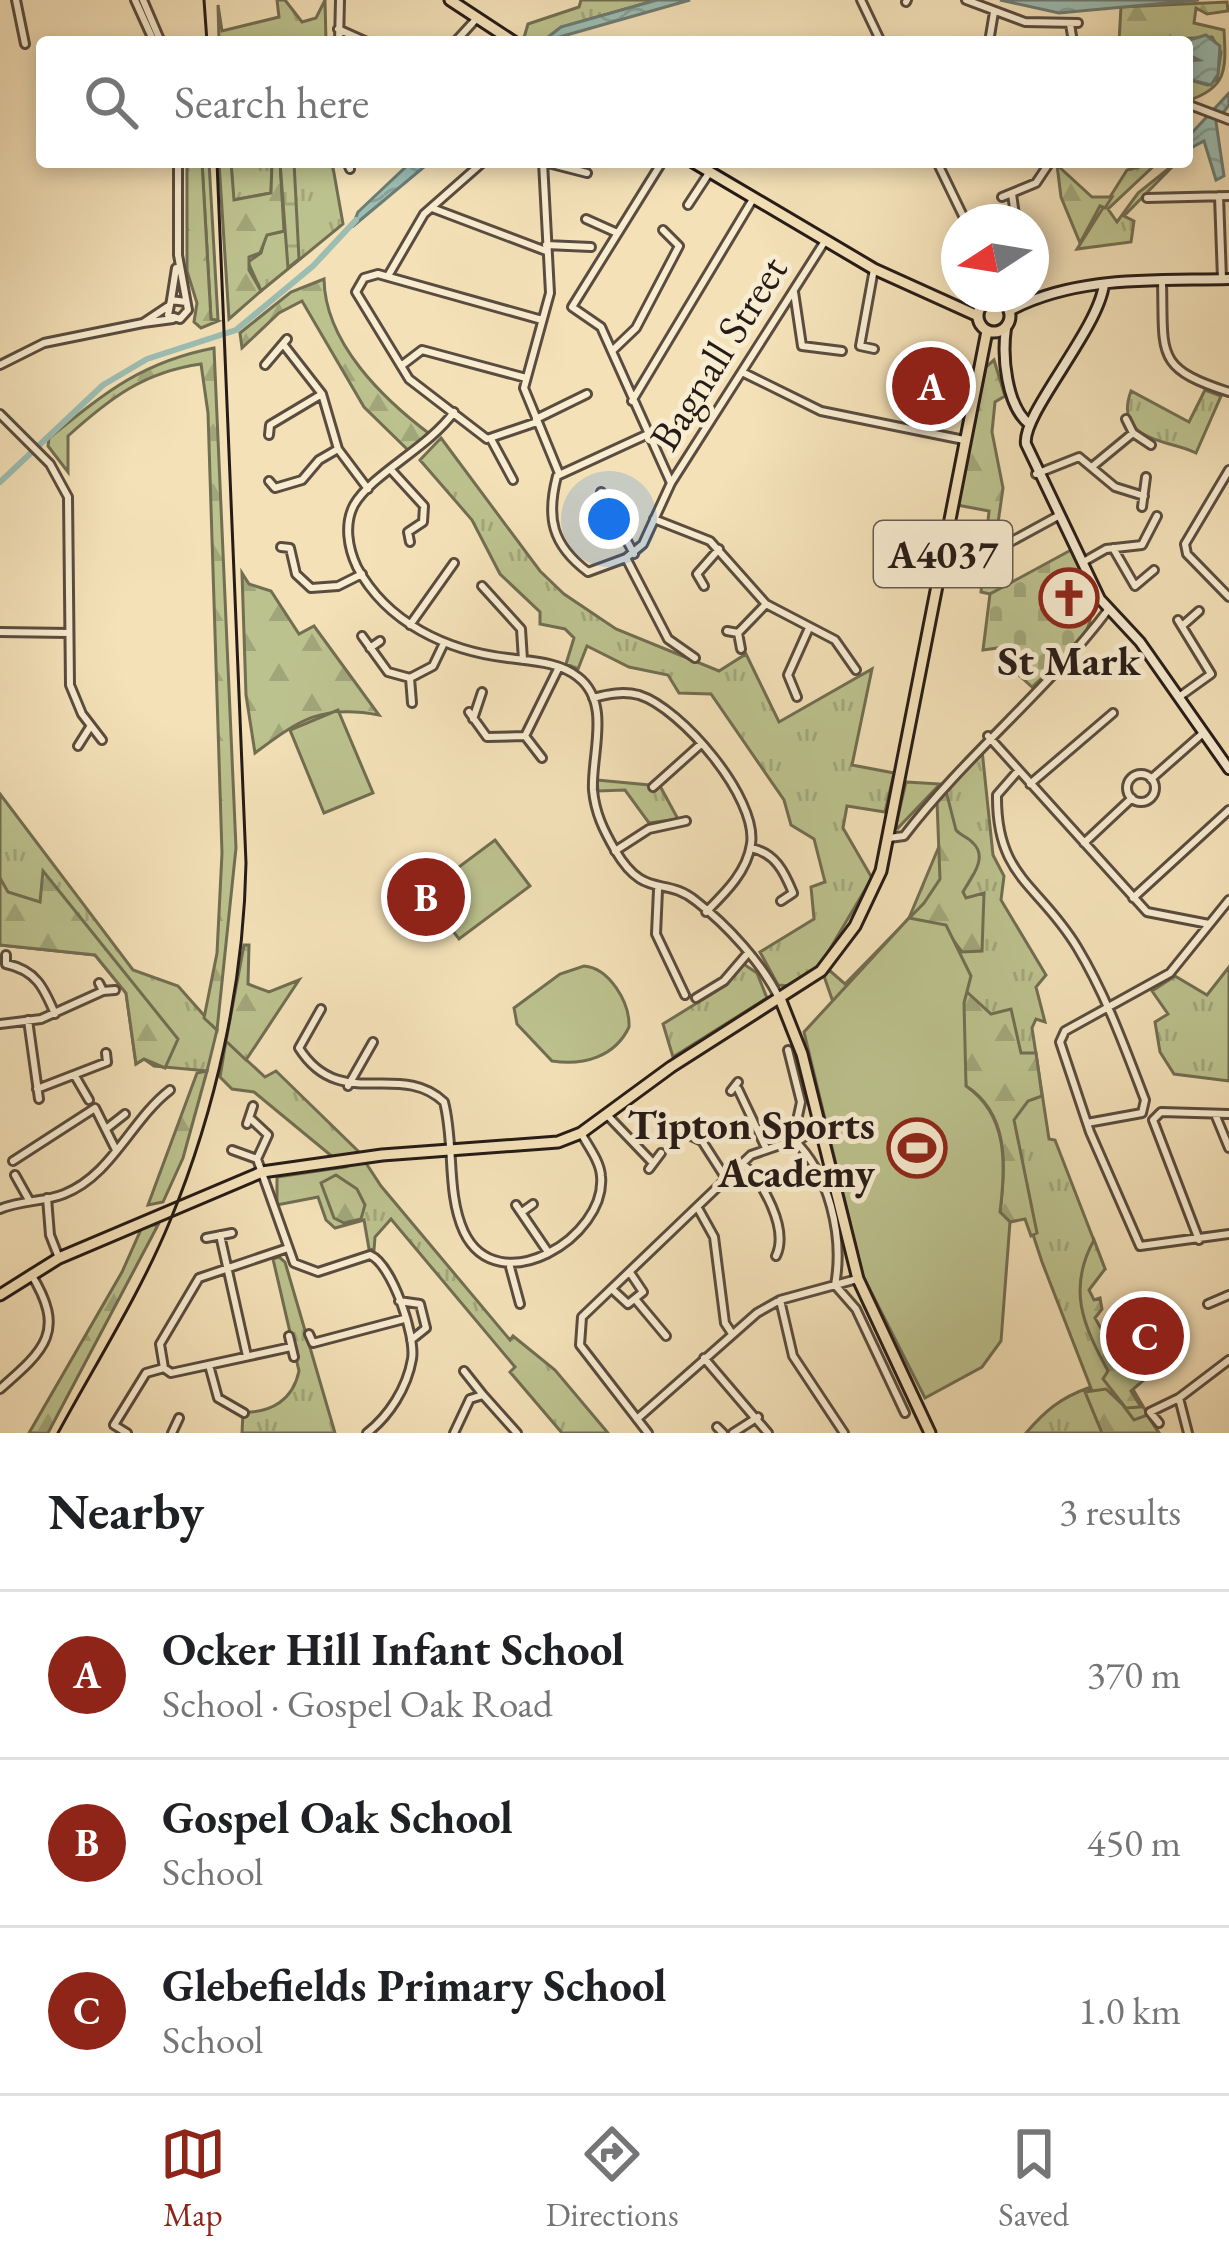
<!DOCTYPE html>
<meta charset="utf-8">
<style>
body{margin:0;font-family:"EB Garamond",serif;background:#f6f6f6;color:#202124}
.compass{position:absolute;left:941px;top:204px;width:108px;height:108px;border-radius:50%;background:#fff;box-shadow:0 6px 18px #0003;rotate:258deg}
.you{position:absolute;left:609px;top:519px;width:42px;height:42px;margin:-30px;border:9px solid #fff;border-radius:50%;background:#1a73e8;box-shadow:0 0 0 18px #1a73e833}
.badge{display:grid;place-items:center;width:78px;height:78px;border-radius:50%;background:#8f2418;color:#fff;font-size:39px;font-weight:700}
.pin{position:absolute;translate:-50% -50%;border:6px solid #fff;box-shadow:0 3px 12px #0006}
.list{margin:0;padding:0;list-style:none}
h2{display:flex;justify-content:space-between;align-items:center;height:156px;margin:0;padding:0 48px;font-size:51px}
h2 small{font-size:39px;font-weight:400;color:#757577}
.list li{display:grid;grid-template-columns:78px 1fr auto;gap:36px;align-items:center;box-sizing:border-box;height:168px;padding:0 48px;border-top:3px solid #e0e0e0}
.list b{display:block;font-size:45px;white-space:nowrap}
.list p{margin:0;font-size:39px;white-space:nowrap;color:#757577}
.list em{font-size:39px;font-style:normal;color:#757577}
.icon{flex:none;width:66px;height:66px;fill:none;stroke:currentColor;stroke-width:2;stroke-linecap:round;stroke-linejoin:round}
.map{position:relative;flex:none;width:1229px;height:1433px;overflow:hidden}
.search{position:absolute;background:#fff;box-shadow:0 6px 18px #0003;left:36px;right:36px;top:36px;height:132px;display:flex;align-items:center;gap:30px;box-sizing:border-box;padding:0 42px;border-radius:12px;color:#757577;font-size:45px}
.sheet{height:660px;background:#fff}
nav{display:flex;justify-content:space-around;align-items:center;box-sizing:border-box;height:168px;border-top:3px solid #e0e0e0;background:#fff;font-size:33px;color:#757577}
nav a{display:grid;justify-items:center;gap:6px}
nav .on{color:#8f2418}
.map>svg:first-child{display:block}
</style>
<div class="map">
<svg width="1229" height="1433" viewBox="0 0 1229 1433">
<defs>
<pattern id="grass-tufts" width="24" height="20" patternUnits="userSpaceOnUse" patternTransform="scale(3)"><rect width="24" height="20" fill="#bcc28e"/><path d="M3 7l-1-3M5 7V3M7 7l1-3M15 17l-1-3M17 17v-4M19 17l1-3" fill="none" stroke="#a1a67a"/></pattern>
<pattern id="forest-firs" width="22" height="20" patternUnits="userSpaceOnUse" patternTransform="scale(3)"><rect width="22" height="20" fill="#bcc28e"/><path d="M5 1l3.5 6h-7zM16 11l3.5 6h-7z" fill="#a1a67a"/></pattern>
<pattern id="wetland-marsh" width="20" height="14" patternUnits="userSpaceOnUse" patternTransform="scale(3)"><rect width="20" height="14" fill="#bcc28e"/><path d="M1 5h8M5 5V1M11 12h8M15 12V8" fill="none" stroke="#a1a67a"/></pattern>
<pattern id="cemetery-stones" width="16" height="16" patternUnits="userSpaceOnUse" patternTransform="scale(3)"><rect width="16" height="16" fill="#bcc28e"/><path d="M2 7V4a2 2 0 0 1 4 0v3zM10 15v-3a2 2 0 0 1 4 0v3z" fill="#a1a67a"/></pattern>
<pattern id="water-waves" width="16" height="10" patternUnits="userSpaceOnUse" patternTransform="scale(3)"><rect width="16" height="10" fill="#9cbdb2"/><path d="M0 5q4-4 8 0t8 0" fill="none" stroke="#86a298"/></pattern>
</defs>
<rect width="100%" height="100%" fill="#f4e1b8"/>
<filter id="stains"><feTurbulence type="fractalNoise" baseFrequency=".00167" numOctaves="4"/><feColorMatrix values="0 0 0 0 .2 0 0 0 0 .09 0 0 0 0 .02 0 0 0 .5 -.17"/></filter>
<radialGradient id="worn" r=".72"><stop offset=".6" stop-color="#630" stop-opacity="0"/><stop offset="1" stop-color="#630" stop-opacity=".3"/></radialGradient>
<path fill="url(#grass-tufts)" stroke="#716e52" stroke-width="3" d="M277,0H285L302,22L316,18L325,0L326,42H219L218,5L222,31L279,17Z
M581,0H657L561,27L542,42L523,41L528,24L579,7Z
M202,162H209L218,320H211Z
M231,162H272L271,193L233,200Z
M280,162H332L343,224L261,291L248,262L261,253L266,235L284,231Z
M1158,162L1108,209L1117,222L1138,193L1177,162L1124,216L1134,221L1131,242L1077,249L1127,170Z
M1205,390L1221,396L1196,453C1172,440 1112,442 1131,391L1189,422Z
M441,438L540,571L564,594L616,629L719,671L746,654L779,722L872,669L852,765L894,773L885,812L847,806L843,828L872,878L821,964L790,986L778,985L760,952L814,919L811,887L825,882L814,839L791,825L784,800L711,694L679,693L668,675L629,667L587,646L578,669L566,664L574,638L565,629L540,624V612L500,574L472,520L420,460Z
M982,750L993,855L1004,876L1001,900L1046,975L1036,987L1045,1022L1036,1019L1032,1028L1049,1139L1055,1140L1105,1269L1086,1280L1088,1314L1159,1433H1026C1045,1411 1060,1398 1088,1388L1096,1401L1042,1262L987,1094L857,980L909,918L940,844L942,796Z
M597,780L660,786L678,819L649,823L625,790L598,791Z
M906,782L940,784L898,828L896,825Z
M0,794L133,970L178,986L217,1030L207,1071L154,1066L144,1059L136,1064L126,993L95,955L0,945Z
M742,963L757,973L767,998L673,1057L663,1024L726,985Z
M1229,967V1081L1174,1074L1160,1052L1155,1022L1168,1014L1152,991L1175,976L1207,995Z
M226,1041L265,1077L276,1071L358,1151L381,1186L510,1340L513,1336L555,1370L608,1433H562L510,1372L515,1367L391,1219L375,1237L374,1250L369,1249L364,1220L335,1228L326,1220L318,1197L277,1205V1177L345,1167L254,1092L232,1089L220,1077Z
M279,1257L285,1262L335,1433H242L243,1412C271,1413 293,1400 299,1371L273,1259Z"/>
<path fill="url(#forest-firs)" stroke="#716e52" stroke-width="3" d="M1227,2L1228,11L1207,14L1196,8L1194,23L1224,30C1226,69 1228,88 1187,101V79L1208,85L1217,79L1221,52L1212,37L1119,42L1121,7Z
M187,162H202L211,319L218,321L201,328L194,322L197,303L187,271Z
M219,162H231L234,200L271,193L272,162H280L284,231L267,235L260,253L249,257V270L261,291L229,319Z
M1057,165L1092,197H1112L1105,208L1100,206L1080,243L1061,197Z
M324,279C325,343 383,399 431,435L410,452L364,407L302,301L279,313L242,348L240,333L291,292Z
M214,348L236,848L217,1030L204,1018L217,953L222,853L208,413L201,364C144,372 110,398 68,436V472L48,446L49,438C106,392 142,362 214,348Z
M994,360L1005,396L995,402L992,432L1003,488L993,558L1001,589L990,594L981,592L989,511L957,505L986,367Z
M242,573L249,584L271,591L299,634L314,626L379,715C323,704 300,719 255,753L246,695Z
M946,791L956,830C961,836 968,837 973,843C989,858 970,879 963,892L966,898L984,893L982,951L962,952L942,925L914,924L844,998L833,1002L824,976L829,970L845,984L924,903L940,879L937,801Z
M43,871L178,1039L165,1068L144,1059L136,1064L126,993L95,955L0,945V878L8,892L40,902Z
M244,945H249L248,984L269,992L299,980L246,1060L226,1041Z
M967,992L991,1014L1011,1009L1021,1053H1036L1042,1096L1028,1101L1014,1120L1037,1233L1031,1236L1025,1219L1010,1222L1000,1212C1006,1166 1009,1113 966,1086L961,996Z
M207,1071L183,1158L163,1202L148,1205L197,1073Z
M336,1175L357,1189L365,1205L361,1219L344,1223L334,1218L321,1183Z
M143,1225H158L48,1433H29L122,1272Z
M1094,1240L1105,1269L1089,1290L1094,1300L1100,1298L1102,1309L1095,1318L1126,1372L1138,1373L1159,1352L1168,1359L1131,1391L1141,1407L1125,1408L1134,1420L1147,1415L1159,1433H1102L1085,1392L1106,1389L1125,1407L1103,1379L1108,1371C1083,1325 1067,1289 1094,1240Z"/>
<path fill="url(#wetland-marsh)" stroke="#716e52" stroke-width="3" d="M280,162H294L299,259L288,268Z"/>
<path fill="url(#cemetery-stones)" stroke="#716e52" stroke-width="3" d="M1071,550C1108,629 1092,632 1032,687L1009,666L1005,647L983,650L990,594Z"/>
<path fill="#bcc28e" stroke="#716e52" stroke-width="3" d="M338,710L373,793L324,813L290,730Z
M495,840L530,886L459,939L424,893Z
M909,918L946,925L971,976L964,1003L966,1086C1008,1115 1006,1164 1000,1212L1010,1222L1001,1341L982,1367L925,1398L863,1276L804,1032Z
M584,966C609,968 630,1002 629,1027C615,1057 583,1066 552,1061L517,1024L514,1008L560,974Z"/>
<path fill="url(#water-waves)" stroke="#6d7c74" stroke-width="3" d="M657,0H690L542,42L561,27Z
M1000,0H1199L1059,13Z
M1206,35L1220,46L1218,74L1211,85L1187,79V61L1199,60L1187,54L1183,42Z
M1229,93V105L1216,122L1224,176L1216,180L1204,141L1187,150V138Z
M411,162H430L352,227L358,212Z"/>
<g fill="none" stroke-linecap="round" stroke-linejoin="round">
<path stroke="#9cbdb2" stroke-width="6" d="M0,482L103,385L147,359L236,330L313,266L356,220"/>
<defs>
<path id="street" d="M16,0L25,44
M135,0L154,42
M143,0L161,42
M861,0L881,42
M966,0L1025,22L1078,23
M906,2L907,0
M1070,24L1073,42
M338,29L367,42
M339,42L340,0
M455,42L477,18
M989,42L994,12
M1187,104L1229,120
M178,162V255L188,310L180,319L168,315L171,300L186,302
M347,162L350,169
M543,162L550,293L524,388L558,471
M544,162L587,173
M662,162L572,307L601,327L671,483
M937,162L966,222
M1012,194L1016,222
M1219,196L1222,279
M1002,197L1036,183L1050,162
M1147,198L1229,196
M688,205L709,173
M432,208L546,251
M586,219L615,232
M546,245L591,247
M874,269L860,346L874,349
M388,276L424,214L483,162
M1162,282C1164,354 1154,368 1229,392
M794,292L802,346L842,351
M987,294L989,301
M171,300L176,268
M167,307L143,323L173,319
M283,344L322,394L338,449L368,489
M612,351L636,328L679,246L663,230
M0,365L44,343L143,323
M265,365L287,339
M401,366L422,350L526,378
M744,373L821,411L964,440
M632,401L753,199
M454,412C428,448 372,474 354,505C344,524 348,548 357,567C387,623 447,651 508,658C531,661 560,662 578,677C612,703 591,755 593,790C595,813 604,831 615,850C645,901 664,875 696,901C727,925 762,963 779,998
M0,414L50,464L68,497L70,685L82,714L102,740
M536,419L587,394
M1126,419L1133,433L1151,445
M537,422L487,439L409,379L356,292L364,278L378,274L542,320
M269,435L270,425L322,394
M646,435L557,476C546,518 552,545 588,572L626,558L643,544L671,483L825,241
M492,441L513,480
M1093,466L1133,433
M1229,470L1185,544L1187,554L1229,597
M392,471L424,506L423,522L408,532L410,542
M1036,474L1079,457L1115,487L1144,496
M269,481L275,488L302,480L319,460L338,449
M601,492L634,554
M1142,507L1146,477
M654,519L710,541L766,604L835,640L856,670
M281,547L290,548L296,574L311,588L338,586L362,574
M1001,547L1058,516
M1113,548L1135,586L1154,570
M626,558L668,639L695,658
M1085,561L1106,549L1142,545L1157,516
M482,586L521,629L523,660
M704,586L697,574L719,549
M1178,620L1211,674L1179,697
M410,625L454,563
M1182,626L1199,611
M727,631L738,633L766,604
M0,632L69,633
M738,633L741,649
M362,636L388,672L410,678
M370,648L380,641
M797,697L788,675L809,628
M593,698C608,694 623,691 639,695C681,708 758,798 751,844C747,872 725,893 706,912
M412,703L410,678L433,666L444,643
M469,712L487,737L525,736
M473,719L482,692
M988,736L1147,912L1209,924
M78,746L90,727
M542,758L525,736L559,667
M1018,771L997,795C996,878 1039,884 1077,947C1106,995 1125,1048 1145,1100L1142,1113L1087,1123
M1127 788a14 14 0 1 1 28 0a14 14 0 1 1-28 0Z
M1151,779L1202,734
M1030,784L1113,713
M653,787L701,744
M889,838L904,836C966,755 1047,691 1108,610
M1084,843L1132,798
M751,848C775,853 784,871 793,893L781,901
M615,851L649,829L686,821
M658,890L656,934L685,995
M1133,898L1229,810
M1229,900L1170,973L1065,1031L1060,1042L1090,1132L1140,1246L1229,1234
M6,955V964C36,970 44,988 55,1014
M103,991L115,990
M696,998L724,981L748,953
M321,1009L299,1048C340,1113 400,1060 444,1102C455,1144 446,1193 464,1232C498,1303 607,1237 601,1176C600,1161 588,1146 581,1133
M28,1020L39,1099
M0,1024L41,1019L103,991L99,983
M788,1050L801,1102L793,1139C829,1173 844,1236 835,1285L856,1309L905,1413
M75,1076L89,1100
M348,1086L373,1042
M37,1089L107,1062L106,1053
M738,1089L765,1146
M731,1091L738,1082
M1215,1114L1229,1148
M609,1117L652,1162
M252,1120L268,1135L257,1159
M247,1124L253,1106
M106,1129L125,1114
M687,1134L702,1141L727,1180
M232,1150L257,1159L294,1263L318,1272L370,1255C392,1264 416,1336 412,1359C407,1388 389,1416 367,1433
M13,1161L95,1108L116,1150
M743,1164C763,1182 789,1229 776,1256
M649,1169L661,1153
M15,1175L29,1200
M47,1198L50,1235L59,1258
M516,1205L548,1252
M0,1209C21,1200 44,1202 64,1194C112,1175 131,1120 170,1090
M699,1210L714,1237L725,1323L731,1332
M522,1212L533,1204
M220,1235L247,1356
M206,1238L232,1233
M1199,1240L1153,1120L1161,1112L1229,1114
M510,1267L520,1304
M614,1291L628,1304L643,1292L631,1274
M635,1299L666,1336
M780,1300L793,1356L844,1433
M399,1301L420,1304L426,1328L411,1340
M1208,1304L1229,1295
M309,1334L313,1343L404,1319
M289,1336L294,1357
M704,1358L768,1433
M209,1365L218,1398L244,1413
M164,1368L160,1344L199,1278L285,1249
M464,1371L483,1395
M0,1389C46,1349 66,1331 31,1274
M1179,1398L1229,1360
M637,1419L757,1313L780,1300L857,1279
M1159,1423L1150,1412L1179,1398L1188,1433
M717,1427L723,1433
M127,1433L114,1425L146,1373L164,1368L171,1373L291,1347
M172,1433L179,1418
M454,1433L470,1399L483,1395L517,1433
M648,1433L580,1345L582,1317L751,1155L821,1131
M733,1433L758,1417"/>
<path id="secondary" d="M1104,284C1099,329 1021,415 1026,444L1100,599L1140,642L1229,769
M1009,311C1076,275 1155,281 1229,279
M1006,328C1002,356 1006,405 1029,424"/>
<path id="primary" d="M450,0L514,42
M693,162L874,269L978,316
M978 316a16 16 0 1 1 32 0a16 16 0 1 1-32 0Z
M781,1001L802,1054L858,1279L930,1433
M0,1295L59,1258L262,1172L382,1155L558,1142L581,1133L671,1067L821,971L855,926L881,871L987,331"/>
</defs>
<use href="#street" stroke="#5a4c3e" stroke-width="12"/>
<use href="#secondary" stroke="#261b16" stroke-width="14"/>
<use href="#primary" stroke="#261b16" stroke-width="15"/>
<use href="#street" stroke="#f8ecd1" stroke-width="6"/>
<use href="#secondary" stroke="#f8ecd1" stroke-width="8"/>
<use href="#primary" stroke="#f4e1b8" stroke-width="9"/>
<path stroke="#261b16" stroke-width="3" d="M204,0L207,42
M58,1433C96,1363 140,1294 170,1221C216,1110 244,983 246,863L217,162"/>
</g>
<defs>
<symbol id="church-ring" viewBox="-11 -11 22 22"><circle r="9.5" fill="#f8ecd1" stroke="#8f2418" stroke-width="1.5"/><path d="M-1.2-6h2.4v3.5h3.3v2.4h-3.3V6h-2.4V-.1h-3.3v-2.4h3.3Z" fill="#8f2418"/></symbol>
<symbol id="stadium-ring" viewBox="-11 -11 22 22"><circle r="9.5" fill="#f8ecd1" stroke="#8f2418" stroke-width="1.5"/><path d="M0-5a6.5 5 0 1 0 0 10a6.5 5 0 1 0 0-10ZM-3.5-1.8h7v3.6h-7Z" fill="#8f2418"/></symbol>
</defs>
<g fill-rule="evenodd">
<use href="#church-ring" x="1036" y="565" width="66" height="66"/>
<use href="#stadium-ring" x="884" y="1115" width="66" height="66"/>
</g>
<g text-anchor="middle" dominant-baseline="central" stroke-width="10" stroke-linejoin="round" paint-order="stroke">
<rect fill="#f8ecd1" stroke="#655a4e" stroke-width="3" x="874" y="521" width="138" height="66" rx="9"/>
<g font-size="39" font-weight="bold" fill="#261b16">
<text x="943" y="554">A4037</text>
</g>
<g font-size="42" fill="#261b16" stroke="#f8ecd1">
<text transform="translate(718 353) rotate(-58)">Bagnall Street</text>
</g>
<g font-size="42" font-weight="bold" fill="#261b16" stroke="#f8ecd1">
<text x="1069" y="660">St Mark</text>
<text x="875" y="1124" text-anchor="end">Tipton Sports<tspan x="875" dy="48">Academy</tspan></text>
</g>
</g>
<rect width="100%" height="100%" filter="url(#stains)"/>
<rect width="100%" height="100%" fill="url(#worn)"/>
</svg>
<svg class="compass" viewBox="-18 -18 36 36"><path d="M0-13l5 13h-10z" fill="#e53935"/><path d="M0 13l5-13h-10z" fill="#757577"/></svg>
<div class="you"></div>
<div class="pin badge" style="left:931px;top:386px">A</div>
<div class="pin badge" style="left:426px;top:897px">B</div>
<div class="pin badge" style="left:1145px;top:1336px">C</div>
<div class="search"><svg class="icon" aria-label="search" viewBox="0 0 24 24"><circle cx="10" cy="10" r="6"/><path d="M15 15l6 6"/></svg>Search here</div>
</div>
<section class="sheet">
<h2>Nearby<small>3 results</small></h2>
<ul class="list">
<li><span class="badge">A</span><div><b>Ocker Hill Infant School</b><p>School · Gospel Oak Road</p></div><em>370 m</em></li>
<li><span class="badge">B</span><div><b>Gospel Oak School</b><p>School</p></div><em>450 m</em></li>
<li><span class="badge">C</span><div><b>Glebefields Primary School</b><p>School</p></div><em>1.0 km</em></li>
</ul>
</section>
<nav>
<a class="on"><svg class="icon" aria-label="map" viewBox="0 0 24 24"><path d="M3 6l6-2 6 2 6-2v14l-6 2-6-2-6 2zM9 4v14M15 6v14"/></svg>Map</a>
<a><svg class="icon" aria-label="directions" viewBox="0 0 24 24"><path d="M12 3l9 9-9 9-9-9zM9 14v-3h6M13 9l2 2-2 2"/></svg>Directions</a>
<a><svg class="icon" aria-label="saved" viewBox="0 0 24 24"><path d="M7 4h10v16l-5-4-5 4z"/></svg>Saved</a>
</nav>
